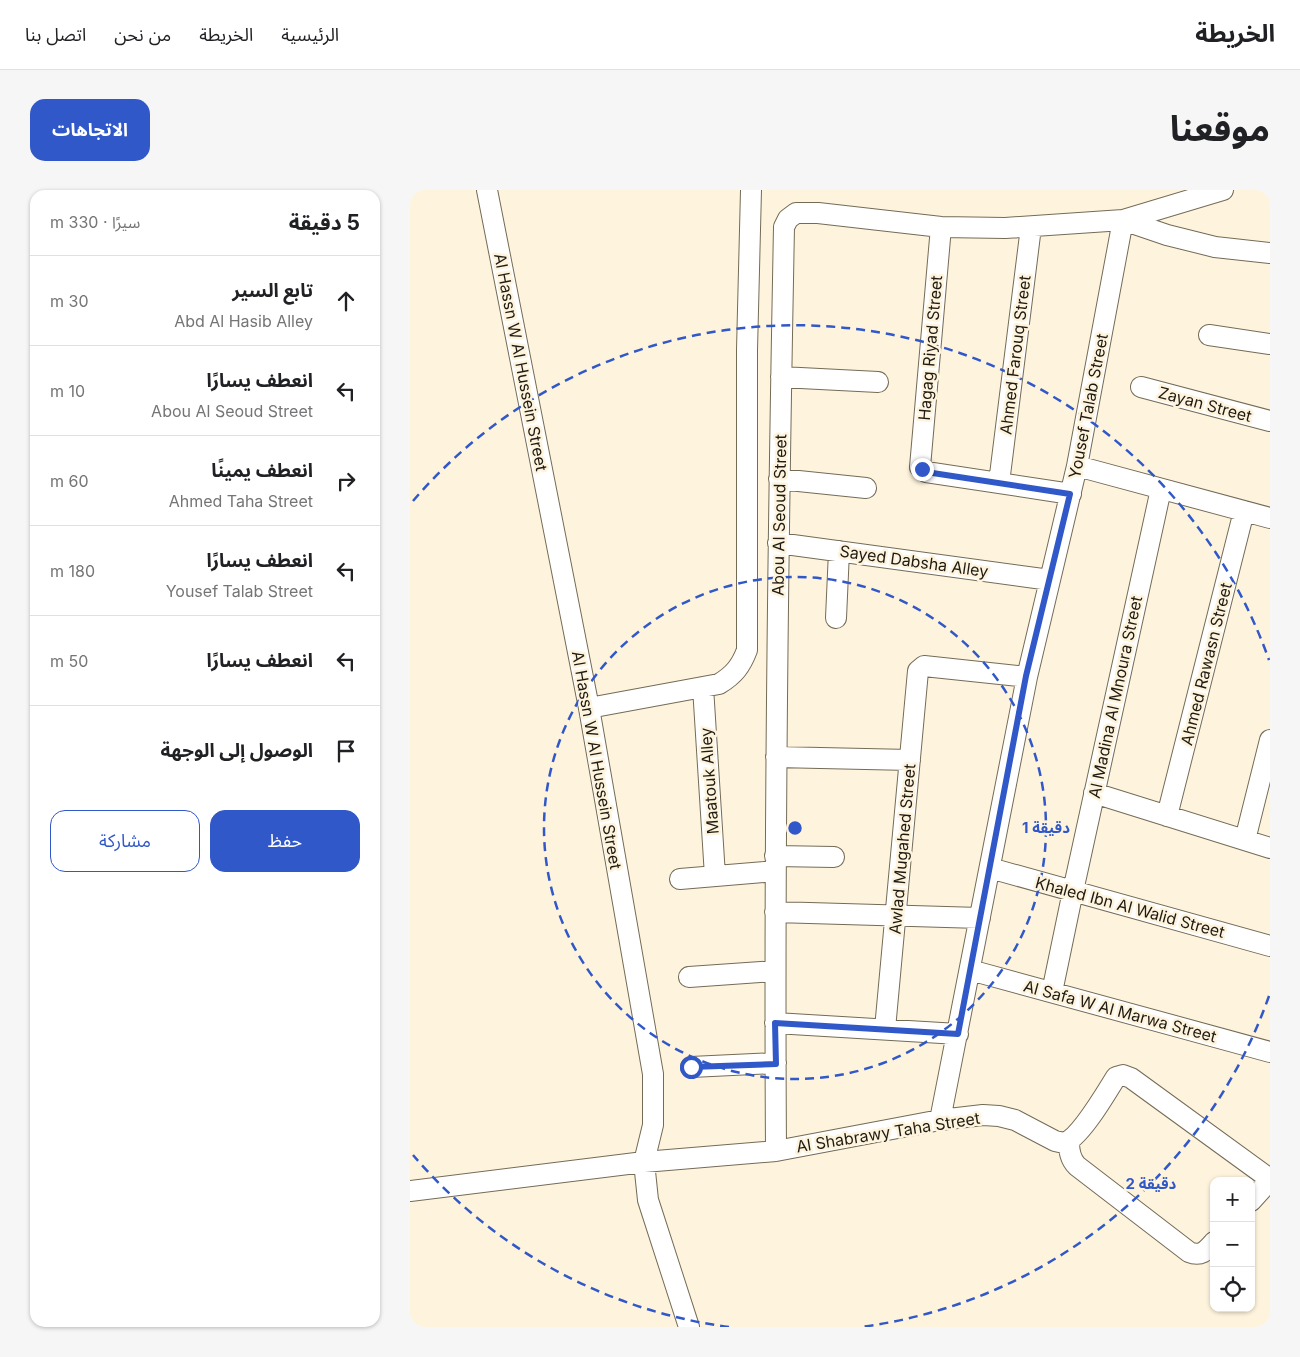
<!DOCTYPE html>
<html lang="ar">
<meta charset="utf-8">
<style>
body{margin:0;font-family:Inter,"Noto Sans Arabic",sans-serif;background:#f6f6f6;color:#202124;direction:rtl}
.controls{position:absolute;right:15px;bottom:15px;display:grid;overflow:hidden;border-radius:10px;box-shadow:0 1px 4px #0004}
.controls button{width:45px;height:45px;display:grid;place-items:center;padding:0;border:0;border-bottom:1px solid #e0e0e0;background:#fff;color:#202124;font:25px sans-serif}
.stop{position:absolute;width:15px;height:15px;margin:-11px;border:4px solid #3158c8;border-radius:50%;background:#fff}
.stop.end{background:#3158c8;border-color:#fff;box-shadow:0 1px 5px #0008}
.list{margin:0;padding:0;list-style:none}
h2{display:flex;justify-content:space-between;align-items:center;height:65px;margin:0;padding:0 20px;font-size:21px}
h2 small{font-size:16px;font-weight:400;color:#757577}
.list li{display:grid;grid-template-columns:32px 1fr auto;gap:15px;align-items:center;box-sizing:border-box;height:90px;padding:0 20px;border-top:1px solid #e0e0e0}
.list b{display:block;font-size:19px;white-space:nowrap}
.list p{margin:0;font-size:16px;white-space:nowrap;color:#757577}
.list em{font-size:16px;font-style:normal;color:#757577}
.actions{display:flex;gap:10px;padding:15px 20px}
.actions a{flex:1;padding:11px 0;border:1px solid #3158c8;border-radius:15px;text-align:center;font-size:18px;color:#3158c8}
.actions .main{background:#3158c8;color:#fff}
.icon{flex:none;width:28px;height:28px;fill:none;stroke:currentColor;stroke-width:2;stroke-linecap:round;stroke-linejoin:round}
.map{position:relative;flex:none;width:860px;height:1137px;overflow:hidden;direction:ltr;border-radius:15px}
header{display:flex;align-items:center;gap:30px;box-sizing:border-box;height:70px;padding:0 25px;background:#fff;border-bottom:1px solid #e0e0e0}
header strong{font-size:24px}
nav{display:flex;gap:28px;margin-inline-start:auto;font-size:18px}
.intro{display:flex;align-items:center;justify-content:space-between;box-sizing:border-box;height:120px;padding:0 30px}
h1{margin:0;font-size:35px}
.button{padding:12px 22px;border-radius:15px;background:#3158c8;color:#fff;font-size:18px;font-weight:700}
main{display:flex;gap:30px;padding:0 30px}
aside{flex:1;background:#fff;border-radius:15px;box-shadow:0 1px 4px #0004}
.map>svg:first-child{display:block}
</style>
<header>
<strong>الخريطة</strong>
<nav><a>الرئيسية</a><a>الخريطة</a><a>من نحن</a><a>اتصل بنا</a></nav>
</header>
<div class="intro"><h1>موقعنا</h1><a class="button">الاتجاهات</a></div>
<main>
<div class="map">
<svg width="860" height="1137" viewBox="0 0 860 1137">
<rect width="100%" height="100%" fill="#fef4dd"/>
<g fill="none" stroke-linecap="round" stroke-linejoin="round">
<defs>
<path id="street" d="M77,0L179,518L243,884V935L234,972L238,1010L279,1137
M713,30L757,45L805,57L860,63
M531,37L510,277L516,282L661,304
M799,145L860,154
M371,187L468,192
M731,197L860,231
M667,276L860,328
M369,289L456,298
M589,293L621,37
M368,353L640,390
M426,428L429,361
M293,497L305,686
M179,518L309,494C324,485 331,476 337,460V160L341,0
M366,567L500,570
M684,603L860,658
M757,626L834,321
M835,650L860,550
M365,666L424,667
M580,678L860,756
M270,689L365,681
M365,722L570,728
M560,780L860,862
M279,787L365,781
M642,802L663,701L751,299
M365,833L548,844
M475,839L508,481L514,476L617,487
M281,877L366,873
M530,930L617,487L667,276L713,30
M659,952C659,961 660,969 667,976L779,1062C791,1067 796,1061 804,1052
M366,961C364,653 368,345 374,37L378,29L386,23H408L531,37L595,38L713,30L813,0
M0,1001L234,972L366,961L530,930L573,925L589,926L605,930L645,951L654,953C670,948 696,903 706,887L713,885L721,888L860,989
M841,1011L860,990"/>
</defs>
<use href="#street" stroke="#746b57" stroke-width="22"/>
<use href="#street" stroke="#fff" stroke-width="20"/>
</g>
<g fill="none" stroke-linecap="round" stroke-linejoin="round">
<path stroke="#3158c8" stroke-width="6" d="M281,877L366,874L365,833L548,844L616,486L660,304L516,282L512,279"/>
</g>
<g fill="none" stroke="#3158c8" stroke-width="2.5" stroke-dasharray="9 6">
<circle cx="385" cy="638" r="251"/>
<path d="M859 806A503 503 0 0 1 451 1137M319 1137A503 503 0 0 1 3 965M3 311A503 503 0 0 1 859 470"/>
</g>
<g text-anchor="middle" dominant-baseline="central" stroke-width="5" stroke-linejoin="round" paint-order="stroke">
<g font-size="16" fill="#1f1b13" stroke="#fef4dd">
<text transform="translate(520 158) rotate(-85)">Hagag Riyad Street</text>
<text transform="translate(605 165) rotate(-83)">Ahmed Farouq Street</text>
<text transform="translate(111 172) rotate(79)">Al Hassn W Al Hussein Street</text>
<text transform="translate(795 214) rotate(15)">Zayan Street</text>
<text transform="translate(678 216) rotate(-79)">Yousef Talab Street</text>
<text transform="translate(369 325) rotate(-89)">Abou Al Seoud Street</text>
<text transform="translate(504 371) rotate(8)">Sayed Dabsha Alley</text>
<text transform="translate(796 474) rotate(-76)">Ahmed Rawasn Street</text>
<text transform="translate(705 507) rotate(-78)">Al Madina Al Mnoura Street</text>
<text transform="translate(187 570) rotate(80)">Al Hassn W Al Hussein Street</text>
<text transform="translate(299 591) rotate(-94)">Maatouk Alley</text>
<text transform="translate(492 659) rotate(-85)">Awlad Mugahed Street</text>
<text transform="translate(720 717) rotate(15)">Khaled Ibn Al Walid Street</text>
<text transform="translate(710 821) rotate(15)">Al Safa W Al Marwa Street</text>
<text transform="translate(478 942) rotate(-9)">Al Shabrawy Taha Street</text>
</g>
</g>
<circle cx="385" cy="638" r="8" fill="#3158c8" stroke="#fef4dd" stroke-width="2.5"/>
<g font-size="15" text-anchor="middle" font-weight="bold" fill="#3158c8" stroke="#fef4dd" stroke-width="5" stroke-linejoin="round" paint-order="stroke">
<text x="636" y="643">1 دقيقة</text>
<text x="741" y="999">2 دقيقة</text>
</g>
</svg>
<div class="controls">
<button>+</button>
<button>−</button>
<button><svg class="icon" aria-label="locate" viewBox="0 0 24 24"><circle cx="12" cy="12" r="6"/><path d="M12 2v4M12 18v4M2 12h4M18 12h4"/></svg></button>
</div>
<div class="stop" style="left:281px;top:877px"></div>
<div class="stop end" style="left:512px;top:279px"></div>
</div>
<aside>
<h2>5 دقيقة<small>سيرًا · 330 m</small></h2>
<ul class="list">
<li><svg class="icon" aria-label="ahead" viewBox="0 0 24 24"><path d="M12 20V5M6 11l6-6 6 6"/></svg><div><b>تابع السير</b><p>Abd Al Hasib Alley</p></div><em>30 m</em></li>
<li><svg class="icon" aria-label="left" viewBox="0 0 24 24"><path d="M17 20v-9H6M10 6l-5 5 5 5"/></svg><div><b>انعطف يسارًا</b><p>Abou Al Seoud Street</p></div><em>10 m</em></li>
<li><svg class="icon" aria-label="right" viewBox="0 0 24 24"><path d="M7 20v-9h11M14 6l5 5-5 5"/></svg><div><b>انعطف يمينًا</b><p>Ahmed Taha Street</p></div><em>60 m</em></li>
<li><svg class="icon" aria-label="left" viewBox="0 0 24 24"><path d="M17 20v-9H6M10 6l-5 5 5 5"/></svg><div><b>انعطف يسارًا</b><p>Yousef Talab Street</p></div><em>180 m</em></li>
<li><svg class="icon" aria-label="left" viewBox="0 0 24 24"><path d="M17 20v-9H6M10 6l-5 5 5 5"/></svg><div><b>انعطف يسارًا</b></div><em>50 m</em></li>
<li><svg class="icon" aria-label="arrive" viewBox="0 0 24 24"><path d="M6 21V4h12l-3 4 3 4H6"/></svg><div><b>الوصول إلى الوجهة</b></div></li>
</ul>
<div class="actions"><a class="main">حفظ</a><a>مشاركة</a></div>
</aside>
</main>
